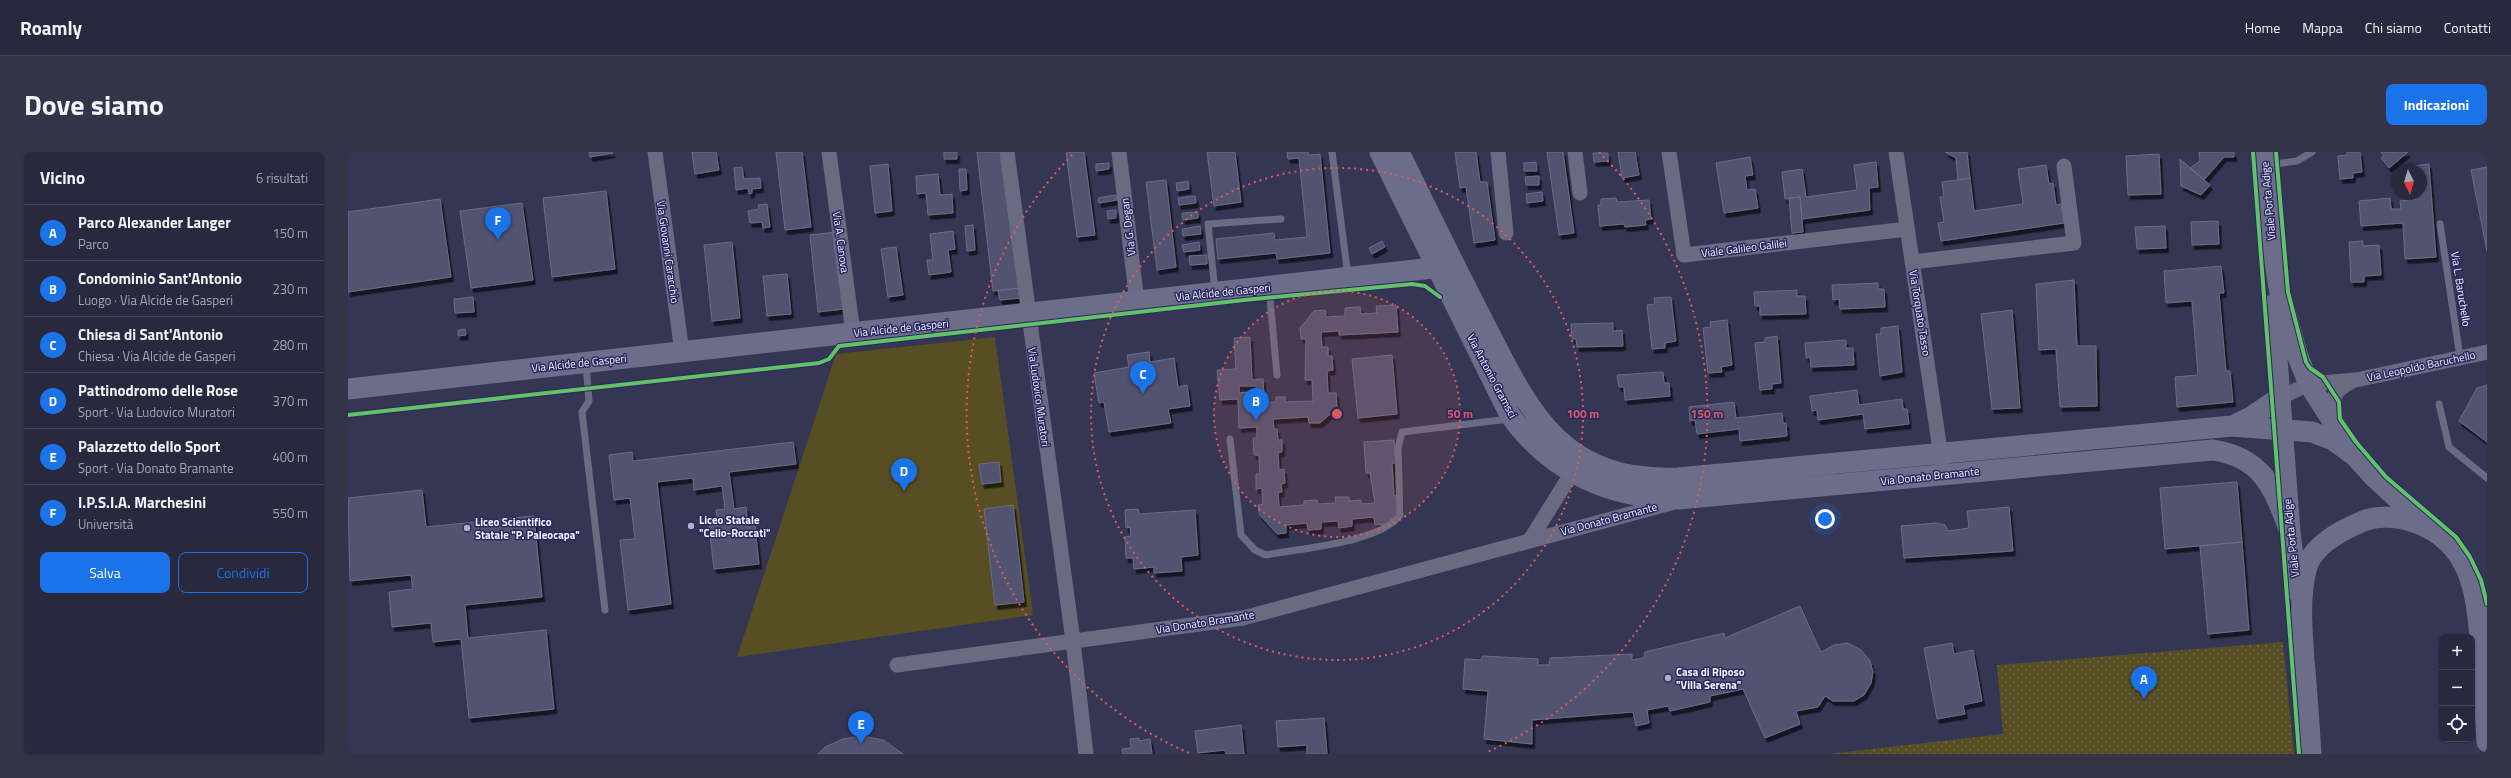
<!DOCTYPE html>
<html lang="it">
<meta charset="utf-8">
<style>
body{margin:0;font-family:"Titillium Web",sans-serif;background:#343449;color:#f1f3f6}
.controls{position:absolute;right:12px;bottom:12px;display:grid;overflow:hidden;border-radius:8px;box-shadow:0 1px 3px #0004}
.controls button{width:36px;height:36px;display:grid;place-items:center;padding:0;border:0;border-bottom:1px solid #444458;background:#28283e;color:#f1f3f6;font:20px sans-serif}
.compass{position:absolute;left:2043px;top:12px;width:36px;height:36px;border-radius:50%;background:#28283e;box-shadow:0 1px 3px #0004;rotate:175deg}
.you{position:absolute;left:1477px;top:367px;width:14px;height:14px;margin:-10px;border:3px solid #fff;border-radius:50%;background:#1a73e8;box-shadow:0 0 0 6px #1a73e833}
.badge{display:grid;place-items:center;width:26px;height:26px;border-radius:50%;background:#1a73e8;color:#fff;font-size:13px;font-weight:700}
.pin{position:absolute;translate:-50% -33px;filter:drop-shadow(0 1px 2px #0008)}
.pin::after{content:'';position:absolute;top:21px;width:14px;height:12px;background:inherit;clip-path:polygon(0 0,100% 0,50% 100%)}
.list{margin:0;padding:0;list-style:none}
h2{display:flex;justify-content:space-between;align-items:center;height:52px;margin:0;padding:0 16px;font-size:17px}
h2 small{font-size:13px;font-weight:400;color:#a5a6b0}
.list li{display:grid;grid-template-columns:26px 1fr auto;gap:12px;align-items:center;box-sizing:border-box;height:56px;padding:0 16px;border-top:1px solid #444458}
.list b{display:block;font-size:15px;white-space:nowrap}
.list p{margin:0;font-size:13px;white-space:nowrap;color:#a5a6b0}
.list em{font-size:13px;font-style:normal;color:#a5a6b0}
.actions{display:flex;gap:8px;padding:12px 16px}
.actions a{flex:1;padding:9px 0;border:1px solid #1a73e8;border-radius:8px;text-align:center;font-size:14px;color:#1a73e8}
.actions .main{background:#1a73e8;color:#fff}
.icon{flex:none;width:22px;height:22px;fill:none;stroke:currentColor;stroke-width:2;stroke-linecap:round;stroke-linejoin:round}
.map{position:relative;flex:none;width:2139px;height:602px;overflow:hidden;border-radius:8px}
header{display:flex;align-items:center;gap:24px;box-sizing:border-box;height:56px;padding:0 20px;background:#28283e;border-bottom:1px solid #444458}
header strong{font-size:19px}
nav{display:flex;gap:22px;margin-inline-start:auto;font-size:14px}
.intro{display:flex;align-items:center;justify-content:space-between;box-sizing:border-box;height:96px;padding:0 24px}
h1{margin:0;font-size:28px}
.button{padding:10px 18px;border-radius:8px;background:#1a73e8;color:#fff;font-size:14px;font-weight:700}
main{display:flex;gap:24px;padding:0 24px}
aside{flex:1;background:#28283e;border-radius:8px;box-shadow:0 1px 3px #0004}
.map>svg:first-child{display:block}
</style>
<header>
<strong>Roamly</strong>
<nav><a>Home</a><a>Mappa</a><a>Chi siamo</a><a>Contatti</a></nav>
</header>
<div class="intro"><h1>Dove siamo</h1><a class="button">Indicazioni</a></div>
<main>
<aside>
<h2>Vicino<small>6 risultati</small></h2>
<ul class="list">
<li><span class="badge">A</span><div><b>Parco Alexander Langer</b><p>Parco</p></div><em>150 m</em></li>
<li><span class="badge">B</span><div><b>Condominio Sant'Antonio</b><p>Luogo · Via Alcide de Gasperi</p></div><em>230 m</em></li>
<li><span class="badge">C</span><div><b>Chiesa di Sant'Antonio</b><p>Chiesa · Via Alcide de Gasperi</p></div><em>280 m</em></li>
<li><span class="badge">D</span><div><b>Pattinodromo delle Rose</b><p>Sport · Via Ludovico Muratori</p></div><em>370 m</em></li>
<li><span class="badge">E</span><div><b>Palazzetto dello Sport</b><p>Sport · Via Donato Bramante</p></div><em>400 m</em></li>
<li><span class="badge">F</span><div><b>I.P.S.I.A. Marchesini</b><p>Università</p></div><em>550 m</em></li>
</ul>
<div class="actions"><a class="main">Salva</a><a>Condividi</a></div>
</aside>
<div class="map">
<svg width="2139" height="602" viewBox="0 0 2139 602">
<defs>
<pattern id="park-dots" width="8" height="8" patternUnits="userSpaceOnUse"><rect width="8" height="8" fill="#574e23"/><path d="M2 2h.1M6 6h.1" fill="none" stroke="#706844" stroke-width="1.8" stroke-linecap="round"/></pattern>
<filter id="shadow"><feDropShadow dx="2.5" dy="4.5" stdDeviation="0" flood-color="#0009"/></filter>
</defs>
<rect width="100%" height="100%" fill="#353653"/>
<path fill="#574e23" d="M647,185L685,463L389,505L488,202Z"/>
<path fill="url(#park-dots)" d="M1935,490L1946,602H1480L1655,582L1649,513Z"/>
<path fill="#515271" stroke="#6a6c85" filter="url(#shadow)" d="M241,0H264L265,1L242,5Z
M344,0H368L371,18L347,22Z
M428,0H454L463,75L437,78Z
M596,0H609V7H596Z
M629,0H655L671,136L645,139Z
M718,0H736L747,83L729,85Z
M859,0H887L893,50L866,54Z
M939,0H960L961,3L972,2L982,101L929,107L928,101L870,107L868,87L926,81L927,88L959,85L951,6L940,7Z
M1107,0H1128L1132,30H1139L1147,88L1126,91L1118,35L1112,36Z
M1199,0H1215L1226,81L1211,83Z
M1270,0H1287L1291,23L1274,26Z
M1597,0H1619L1622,26L1610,28L1608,6Z
M1851,0H1886V5H1876L1856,28L1842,16L1852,9Z
M1999,0H2012L2014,20L2005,21V26L1992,27L1990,4L1999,3Z
M2033,0H2060L2041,16L2033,6L2036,4Z
M1245,1H1260V9L1246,10Z
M1811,2L1813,42L1780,43L1778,4Z
M1402,5L1405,23L1397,24L1399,38L1407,37L1410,56L1376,61L1368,11Z
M1832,7L1862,33L1853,43L1833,34Z
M1188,10L1189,19H1176V11Z
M1528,10L1530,35L1521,36L1522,58L1454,67L1452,45L1437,47L1434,20L1454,17L1458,45L1509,38L1506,13Z
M761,11V17L748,19V12Z
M540,12L544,59L527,61L522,14Z
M2081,12L2088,105L2057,107L2055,71L2013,74L2011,49L2042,46L2043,57H2053L2052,49L2068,47V42H2073V18H2066V14Z
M1698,13L1701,32L1705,31L1708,53L1713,52L1716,71L1593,89L1590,71L1596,70L1592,45H1596L1594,30L1622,26L1626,59L1675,52L1670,17Z
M394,15L396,27L412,26L413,36L404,37V41L401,42L400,36L388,38L386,16Z
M2139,15V99L2123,18Z
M611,17H618L619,38L612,39Z
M590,22L592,43L604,42L605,61L580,63L578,41L569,42L568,24Z
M1191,24V33H1178L1177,25Z
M818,28L828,115L809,118L798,30Z
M840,29L841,37L829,39L828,31Z
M258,39L267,117L204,125L195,46Z
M1194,40L1195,49L1179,51L1178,42Z
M768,43L769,48L751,51L750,46Z
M847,44L848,51L831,53L830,46Z
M1452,45L1455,80L1444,81L1441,46Z
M1268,46L1269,50L1301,48L1303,67L1297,68L1298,73L1277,75L1276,72L1252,74L1250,53H1253V47Z
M92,47L103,125L0,140V60Z
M174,51L185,128L123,136L112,59Z
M419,52L422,75L415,76L414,70L402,71L400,59L411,57L410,53Z
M768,58V66L760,67L759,59Z
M850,60V66L835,68L834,61Z
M1870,69L1871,92L1844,93L1843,70Z
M625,73L627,98L619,99L617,74Z
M852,74L853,82L835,84L834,77Z
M1817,74L1818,96L1789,97L1787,75Z
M605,79L607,97L600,98L603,120L581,123L579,108H585L582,82Z
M488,80L496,157L470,160L462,83Z
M1034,89L1037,95L1024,102L1021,96Z
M2015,89V94L2031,93L2033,123L2016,124V130H2003L2001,90Z
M384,90L392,166L364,169L356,93Z
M851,90L852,98L836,100L834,93Z
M548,95L555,143L540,145L533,97Z
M859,103V112L842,113L841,104Z
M1873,114L1876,141H1871L1878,219H1882L1885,250L1829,255L1827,225L1850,223L1844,149L1818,151L1816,119Z
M439,122L443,162L419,164L415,124Z
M1726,128L1729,194H1748L1749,254L1712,255L1708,197L1691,198L1688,132Z
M1530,131V137H1536L1537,155L1492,157L1491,147L1485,148L1484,133Z
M671,136L672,146L652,148L650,139Z
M1449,138V144H1457L1458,162L1412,163V154H1407L1406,140Z
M125,145L126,160L107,161L106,147Z
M1323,145L1328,189L1317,191V196L1304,197L1299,153L1307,152L1306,146Z
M1048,153L1050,180L991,183V179L973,180L974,195H980V204H984L985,218L979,219L980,241H988L989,256L972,271H961L960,265L925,267L926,277H929L930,288H934V300H930L931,318L936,317L937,331L933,332L934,340H930L931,355L956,353V349L969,348L970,352L988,351L987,345H1001V349L1013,348V352L1027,351L1022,321H1018L1016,290L1046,288L1048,311H1044L1046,344H1052L1053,355L1039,372L1027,373L1026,365L1004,367V374L991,376L990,369L973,370V377L960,378L959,371L938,373V381L929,382L911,362L910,353L915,352L914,336L908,337V322H912L911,303H906L905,286H909V275L891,276L890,247L872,248L869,218L888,217L886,186L902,185L904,228L915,227L916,245H908V234H891V241L902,240L903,254H917V251L928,250V245H937V250L965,249L964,228H957L958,187H953L952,176L966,159L977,158L978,165L997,164V156L1012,155L1013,162L1029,161L1028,154Z
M1664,158L1672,256L1644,257L1633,162Z
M1379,168L1384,213L1373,215L1374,220L1360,221L1355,176L1363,175L1362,170Z
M1265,171V179L1274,178L1275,194L1229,195L1228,187H1224L1223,172Z
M1550,174L1554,220L1532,224L1528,182H1533V176Z
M117,177L118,183L110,184V178Z
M1429,184L1433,231L1424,232V237L1412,238L1407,191L1417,190V186Z
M1498,188V196H1505L1506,213L1463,215L1462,205L1458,206L1457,191Z
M801,200L802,210L826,206L830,235L839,233L842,254L820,257L823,271L761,280L756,250L751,251L746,221L781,215L779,203Z
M1044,203L1049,262L1010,266L1004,207Z
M1315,220L1316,231H1321L1322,244L1277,248L1276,235H1271L1269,223Z
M2139,233V290L2111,269L2129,236Z
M1509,238L1511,253L1554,247L1555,257H1559L1561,272L1517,277L1515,262L1470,268L1469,258L1464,259L1462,244Z
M1386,250L1388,266L1434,261L1435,271H1438L1439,284L1392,289L1391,277L1349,282L1347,268L1342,269L1341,255Z
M445,290L448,312L381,320L386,357L398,355L400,375L407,374L411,412L366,417L361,374L370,373L368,358L377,357L374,334L346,338L345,326L309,330L323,452L280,458L272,388L287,387L282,346L266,348L261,303L284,300L285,309Z
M651,310L653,330L634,332L631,312Z
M1889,330L1894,390L1817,397L1812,336Z
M74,338L78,375L186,364L194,445L117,453L120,486L198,478L206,557L121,566L113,487L85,490L83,471L44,475L41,440L65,437L63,423L2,429L0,346Z
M665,353L676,450L647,453L636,357Z
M1661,355L1665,399L1556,406L1553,374L1589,371L1597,373L1600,379L1621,376L1619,359Z
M790,357L791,362L847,358L850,403L833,405L834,419L806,421V415L786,417L785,406H778L777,385L783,384L782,375L778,376L777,358Z
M1894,390L1901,478L1860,482L1852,394Z
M1452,454L1473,500L1486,493L1500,491L1513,498L1522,509L1525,520L1523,531L1516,543L1506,549H1485L1477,544L1470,555L1448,559L1452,572L1417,586L1395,537L1362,544V550L1322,559L1320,554L1299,558L1301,571L1288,574L1285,560L1184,568V592L1136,587L1140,539L1115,537L1117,507L1133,508L1135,504L1190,507V513H1201L1202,506L1284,502V508L1296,506L1297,500L1376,481L1377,486Z
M1604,491L1606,502L1625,498L1634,549L1615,553L1617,562L1589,567L1576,496Z
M976,566L979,602H959V593L930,595L928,569Z
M893,573L896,602H878L877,598L850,601L847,579Z
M515,584L535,588L555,602H470L477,595L495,587Z
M791,586V589L802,587L804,602H775L774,597L783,596L782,587Z"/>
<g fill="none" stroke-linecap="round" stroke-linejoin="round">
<path stroke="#696b82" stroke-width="7" d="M984,0L1000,125
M1919,13L1949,9L1964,0
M2092,72L2112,205
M921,136L929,223
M867,139L860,72L933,67
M238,212L241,249L234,260L257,458
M2091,252L2101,295L2139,326
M882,287L893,383L907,398L918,403C952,396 1032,391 1052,363L1050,296L1054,280L1161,267"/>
<path stroke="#696b82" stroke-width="15" d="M307,0L334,200
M481,0L505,181
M659,0L725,489L738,602
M771,0L789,150
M1150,0L1158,81
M1227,0L1232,41
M1321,0L1336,103L1559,77
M1548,0L1594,312
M1564,110L1726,91L1716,14
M1931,246L1961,232L2008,228L2139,200
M1986,269C1982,247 1985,238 2005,229
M1182,388L1230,311
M549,513L895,466L1323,351"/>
<path stroke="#6c6d89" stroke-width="21" d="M1032,0L1162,263C1202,320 1262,346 1330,347L1865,298C1916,306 1926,337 1942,380
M1051,0C1077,53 1103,107 1130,159C1178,252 1207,331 1330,326L1884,274L1964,280L1985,288L2007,304
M1915,0L1925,99L1932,141L1950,205L1961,232L2007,304L2025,324L2076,371
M1925,153L1942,380L1949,439
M0,237L1103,114
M1885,274L1903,265L1931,246
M1963,602C1961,571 1959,540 1956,508C1954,478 1951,448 1958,418C1963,394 1992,379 2013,370C2030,362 2052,365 2069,371C2125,392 2128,443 2133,494C2136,526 2137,558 2139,590"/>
<defs>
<path id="cycleway" d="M1905,0L1951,602
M1928,0L1940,140L1958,210L1962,216L1975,225L1991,250L1992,267L2008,290L2038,325L2108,385L2122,405L2133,428L2139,452
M0,263L471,211L481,207L491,194L896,148L1064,132L1077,134L1092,145"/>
</defs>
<use href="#cycleway" stroke="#282960" stroke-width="6"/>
<use href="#cycleway" stroke="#61c268" stroke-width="4"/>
</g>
<circle cx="989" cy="262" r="123" fill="#dd5b5d" fill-opacity=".12"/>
<g fill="none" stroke="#dd5b5d" stroke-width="2" stroke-dasharray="2 4">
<circle cx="989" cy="262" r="123"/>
<circle cx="989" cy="262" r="246"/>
<path d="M841 601A370 370 0 0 1 727 0M1251 0A370 370 0 0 1 1137 601"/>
</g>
<g fill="#b0b2c0" stroke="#282960" stroke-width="1.5">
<circle cx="343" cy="374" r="4"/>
<circle cx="119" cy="376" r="4"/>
<circle cx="1320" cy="526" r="4"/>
</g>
<g text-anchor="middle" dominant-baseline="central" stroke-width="3" stroke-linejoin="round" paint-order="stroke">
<g font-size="11" fill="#f3f4fb" stroke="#282960">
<text transform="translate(1920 49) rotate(-95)">Viale Porta Adige</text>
<text transform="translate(780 75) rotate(-97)">Via G. Degan</text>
<text transform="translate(493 90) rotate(82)">Via A. Canova</text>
<text transform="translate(1396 96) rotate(-7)">Viale Galileo Galilei</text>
<text transform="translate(320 100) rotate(82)">Via Giovanni Caracchio</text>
<text transform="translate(2113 137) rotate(81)">Via L. Baruchello</text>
<text transform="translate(875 140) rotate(-6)">Via Alcide de Gasperi</text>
<text transform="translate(1572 161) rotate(81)">Via Torquato Tasso</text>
<text transform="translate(553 176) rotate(-6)">Via Alcide de Gasperi</text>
<text transform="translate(231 211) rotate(-6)">Via Alcide de Gasperi</text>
<text transform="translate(2073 214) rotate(-12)">Via Leopoldo Baruchello</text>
<text transform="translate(1144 224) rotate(62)">Via Antonio Gramsci</text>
<text transform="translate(691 245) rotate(82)">Via Ludovico Muratori</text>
<text transform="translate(1582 324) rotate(-6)">Via Donato Bramante</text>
<text transform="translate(1261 367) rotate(-15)">Via Donato Bramante</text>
<text transform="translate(1943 386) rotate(-96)">Viale Porta Adige</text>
<text transform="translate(857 470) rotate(-9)">Via Donato Bramante</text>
</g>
<g font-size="11" font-weight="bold" fill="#f3f4fb" stroke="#282960" text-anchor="start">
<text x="351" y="368">Liceo Statale<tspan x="351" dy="13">"Celio-Roccati"</tspan></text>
<text x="127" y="370">Liceo Scientifico<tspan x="127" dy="13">Statale "P. Paleocapa"</tspan></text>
<text x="1328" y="520">Casa di Riposo<tspan x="1328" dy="13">"Villa Serena"</tspan></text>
</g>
</g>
<circle cx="989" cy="262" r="6" fill="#dd5b5d" stroke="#282960" stroke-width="2"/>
<g font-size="12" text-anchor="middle" font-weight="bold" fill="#dd5b5d" stroke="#282960" stroke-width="3" stroke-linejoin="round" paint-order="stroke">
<text x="1112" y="266">50 m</text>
<text x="1235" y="266">100 m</text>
<text x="1359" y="266">150 m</text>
</g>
</svg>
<div class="controls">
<button>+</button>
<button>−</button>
<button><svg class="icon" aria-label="locate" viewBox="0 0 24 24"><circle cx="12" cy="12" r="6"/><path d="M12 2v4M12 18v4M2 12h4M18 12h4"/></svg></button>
</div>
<svg class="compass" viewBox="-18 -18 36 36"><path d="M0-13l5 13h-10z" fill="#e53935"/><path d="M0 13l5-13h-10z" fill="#a5a6b0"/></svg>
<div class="you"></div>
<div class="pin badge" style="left:1796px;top:547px">A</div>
<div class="pin badge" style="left:908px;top:269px">B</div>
<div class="pin badge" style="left:795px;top:242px">C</div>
<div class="pin badge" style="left:556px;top:339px">D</div>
<div class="pin badge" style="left:513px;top:592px">E</div>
<div class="pin badge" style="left:150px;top:88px">F</div>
</div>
</main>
